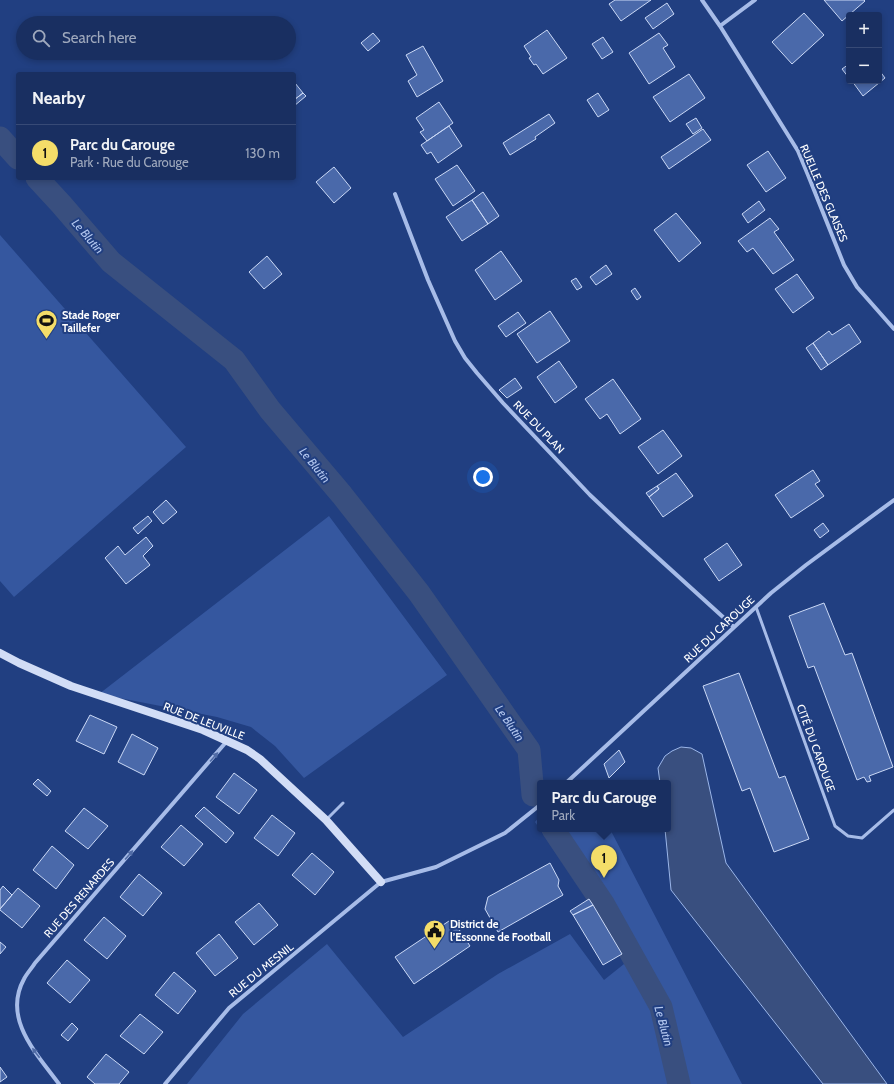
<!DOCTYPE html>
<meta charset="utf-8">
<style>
body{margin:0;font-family:Cabin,sans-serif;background:#263b6a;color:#f1f3f6}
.controls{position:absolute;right:12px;top:12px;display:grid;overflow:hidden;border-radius:4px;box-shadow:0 2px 6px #0003}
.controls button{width:36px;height:36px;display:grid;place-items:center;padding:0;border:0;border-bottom:1px solid #374a76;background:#192f61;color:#f1f3f6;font:20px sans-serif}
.you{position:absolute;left:483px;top:477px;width:14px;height:14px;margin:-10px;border:3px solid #fff;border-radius:50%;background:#1a73e8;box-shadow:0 0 0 6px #1a73e833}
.badge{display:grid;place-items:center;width:26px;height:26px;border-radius:50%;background:#f4dd69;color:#111;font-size:13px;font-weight:700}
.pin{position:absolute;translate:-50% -33px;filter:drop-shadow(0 1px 2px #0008)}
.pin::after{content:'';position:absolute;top:21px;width:14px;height:12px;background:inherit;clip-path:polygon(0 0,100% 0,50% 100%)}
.popup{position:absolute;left:537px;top:780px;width:134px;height:52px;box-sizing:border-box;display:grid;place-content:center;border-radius:4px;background:#192f61;filter:drop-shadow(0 1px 3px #0005);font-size:13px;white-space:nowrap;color:#9fa9bd}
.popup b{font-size:15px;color:#f1f3f6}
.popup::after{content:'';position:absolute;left:50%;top:100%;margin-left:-8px;border:8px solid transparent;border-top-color:#192f61}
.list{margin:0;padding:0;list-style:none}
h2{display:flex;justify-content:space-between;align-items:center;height:52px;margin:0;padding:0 16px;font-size:17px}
h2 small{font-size:13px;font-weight:400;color:#9fa9bd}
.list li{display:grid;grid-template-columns:26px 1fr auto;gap:12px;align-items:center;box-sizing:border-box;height:56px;padding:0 16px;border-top:1px solid #374a76}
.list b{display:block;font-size:15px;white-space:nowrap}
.list p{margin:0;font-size:13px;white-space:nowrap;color:#9fa9bd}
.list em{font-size:13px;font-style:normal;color:#9fa9bd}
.icon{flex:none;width:22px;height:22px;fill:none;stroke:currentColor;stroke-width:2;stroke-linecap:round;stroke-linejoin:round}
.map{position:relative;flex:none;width:894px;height:1084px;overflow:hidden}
.search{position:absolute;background:#192f61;box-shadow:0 2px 6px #0003;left:16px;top:16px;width:280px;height:44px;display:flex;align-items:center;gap:10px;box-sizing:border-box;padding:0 14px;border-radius:22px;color:#9fa9bd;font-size:15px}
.panel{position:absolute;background:#192f61;box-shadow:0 2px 6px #0003;left:16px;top:72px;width:280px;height:108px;border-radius:4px}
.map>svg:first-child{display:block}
</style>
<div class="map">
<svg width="894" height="1084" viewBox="0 0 894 1084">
<rect width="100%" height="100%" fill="#213f81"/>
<path fill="#35579f" d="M0,235L186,447L14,597L0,581Z
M329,516L447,675L304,778L275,746L251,727L217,717L99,694Z
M540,816V829H610L742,1084H187L243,1014L327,944L403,1037L498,974L570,934L604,980L629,960L535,822Z"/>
<path fill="#394f7f" stroke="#9bb6e9" d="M681,747L691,748L702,754L726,863L887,1084H823L671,890L665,829H668V783H660L658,768L665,756L672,751Z"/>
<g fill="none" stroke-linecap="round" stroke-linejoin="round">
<path stroke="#394f7f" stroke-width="23" d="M0,138L18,158
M37,178L61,204L111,262L234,360L270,410L342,495L419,593L529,750L533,795
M553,829L604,905L661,1007L679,1084"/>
</g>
<path fill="#4a69aa" stroke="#cbd9f6" d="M615,0H651L621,21L609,4Z
M824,0H864L865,1L842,21Z
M667,3L674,14L653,29L645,18Z
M804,13L824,35L792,64L772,42Z
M547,30L567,58L543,74L536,64L534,65L529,58L531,57L524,46Z
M373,33L380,41L368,51L361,43Z
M659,33L668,45L663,48L675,67L649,84L629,53Z
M603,37L613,52L602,59L592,44Z
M423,46L443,81L417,97L408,81L417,75L406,55Z
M849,64V78L842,69Z
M879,70L885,78L863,96L852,81H879Z
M689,74L705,98L670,122L653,97Z
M294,83H295L303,93L294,100Z
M303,93L306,96L294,106V100Z
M598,93L609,110L598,117L587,100Z
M439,102L453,123L427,141L420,132L424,130L416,118Z
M549,114L555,123L535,137L536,139L510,155L503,143Z
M696,118L702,128L693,134L686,124Z
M449,126L462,146L438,163L431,152L427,154L421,145Z
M703,129L711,140L669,169L661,157Z
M768,151L786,178L766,192L747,165Z
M457,165L475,191L453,206L435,179Z
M334,167L351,188L334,203L316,182Z
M483,192L499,216L488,224L472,200Z
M472,200L488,224L462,241L446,217Z
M759,201L765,210L748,223L742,214Z
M676,213L701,243L679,262L654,230Z
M770,218L779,229L774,232L794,260L773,274L753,248L747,252L738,241Z
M501,251L522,281L495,300L475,270Z
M267,256L282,274L264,289L249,272Z
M606,265L612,274L596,285L590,277Z
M797,274L814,298L793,313L775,289Z
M576,278L582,287L577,290L571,281Z
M635,288L641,297L637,300L631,291Z
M550,311L570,341L537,363L517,334Z
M518,312L526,323L506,337L498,326Z
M849,324L861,342L828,365L813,343L829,331L832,335Z
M813,343L828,365L821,370L806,348Z
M559,361L577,387L555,403L537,377Z
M515,378L522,388L507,398L499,390Z
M613,379L641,419L620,434L607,414L600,419L585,399Z
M663,430L682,456L658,474L638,447Z
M813,470L820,481L815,484L824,496L791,518L775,495Z
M676,473L693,496L663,517L649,497L659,489L657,486Z
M657,486L659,489L649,497L646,493Z
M166,500L177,512L163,524L153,512Z
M148,516L152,521L138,534L133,528Z
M823,523L829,531L820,538L814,530Z
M146,537L153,546L143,556L150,565L126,584L105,558L118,546L125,555Z
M727,543L742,565L719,581L704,559Z
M824,603L845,655L852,653L893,767L869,776L871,781L867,782L864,777L857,780L814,666L808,668L789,616Z
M739,673L779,778L785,776L809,839L774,852L750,788L742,791L703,686Z
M90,715L117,727L104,754L76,741Z
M132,734L158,748L144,775L118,762Z
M619,750L625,762L609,778L604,764Z
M234,773L257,790L239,814L216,797Z
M38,779L51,791L47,796L33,784Z
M204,807L234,833L226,843L195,816Z
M84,808L108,826L88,849L65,831Z
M272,815L295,833L278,856L254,838Z
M181,825L203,844L184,866L161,847Z
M52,846L74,865L56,889L33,870Z
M312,853L334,872L315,895L292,875Z
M550,863L559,880L558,886L563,895L498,932L485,909L488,897Z
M139,874L162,893L143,916L120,897Z
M3,886L12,895L0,909V890Z
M18,888L40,906L22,928L0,910V909Z
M589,899L593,905L573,915L570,911Z
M259,903L278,925L254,945L235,922Z
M593,905L622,954L603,965L573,915Z
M104,917L126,936L107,959L84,940Z
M452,919L470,946L414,984L395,957Z
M219,934L238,958L215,976L196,953Z
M0,942L6,947L0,954Z
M67,960L90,980L70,1003L47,983Z
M174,972L196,991L178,1014L155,995Z
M140,1014L163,1032L144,1054L120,1036Z
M72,1023L78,1029L68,1041L61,1035Z
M106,1054L129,1072L119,1084H95L87,1077Z
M0,1067L7,1077L0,1082Z"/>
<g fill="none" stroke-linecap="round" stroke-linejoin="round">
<path stroke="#a7bce8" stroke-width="3" d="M756,607L835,826L848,836L862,838L894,810
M326,820L343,803"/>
<path stroke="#a7bce8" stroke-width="4" d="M702,0L720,26L798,151L808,175L844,265L857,287L894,329
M720,26L755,0
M395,194L428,280L455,341L465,358L477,373L503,403L590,495L625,528L734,627
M566,783L771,593L806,565L894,500
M59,1084C37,1054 2,1019 24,979C27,973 32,968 35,963L227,741
M165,1084L229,1008L381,882L436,867L505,833L540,805"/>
<path stroke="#d2ddf6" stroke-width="8" d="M0,653L19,663L71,686L203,730L247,750L260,759L326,820L381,882"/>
</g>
<defs><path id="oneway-solid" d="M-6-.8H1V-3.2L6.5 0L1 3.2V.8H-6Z"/></defs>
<g fill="#506ba5">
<use href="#oneway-solid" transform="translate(214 757) rotate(-49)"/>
<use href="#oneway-solid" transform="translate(129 855) rotate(-49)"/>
<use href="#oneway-solid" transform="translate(36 1053) rotate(-127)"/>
</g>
<defs>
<symbol id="stadium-pin" viewBox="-11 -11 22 30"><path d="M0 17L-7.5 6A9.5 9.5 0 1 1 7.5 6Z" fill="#f4dd69" stroke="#213f81"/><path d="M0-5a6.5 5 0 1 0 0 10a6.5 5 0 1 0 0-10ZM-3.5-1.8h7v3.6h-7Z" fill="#111"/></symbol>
<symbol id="civic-pin" viewBox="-11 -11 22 30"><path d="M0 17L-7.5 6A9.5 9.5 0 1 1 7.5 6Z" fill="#f4dd69" stroke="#213f81"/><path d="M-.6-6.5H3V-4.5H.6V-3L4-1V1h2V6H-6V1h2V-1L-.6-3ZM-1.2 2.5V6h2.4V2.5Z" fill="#111"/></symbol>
</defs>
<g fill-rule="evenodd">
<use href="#stadium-pin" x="34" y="308" width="25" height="34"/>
<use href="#civic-pin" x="422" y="918" width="25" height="34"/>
</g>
<g text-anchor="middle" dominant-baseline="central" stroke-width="4" stroke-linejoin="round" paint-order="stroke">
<g font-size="11" fill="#fff" stroke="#213f81">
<text transform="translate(824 193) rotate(67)">RUELLE DES GLAISES</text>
<text transform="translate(539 427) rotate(46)">RUE DU PLAN</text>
<text transform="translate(719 629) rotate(-43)">RUE DU CAROUGE</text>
<text transform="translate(204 721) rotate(21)">RUE DE LEUVILLE</text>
<text transform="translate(816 748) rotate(70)">CITÉ DU CAROUGE</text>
<text transform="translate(79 898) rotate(-49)">RUE DES RENARDES</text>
<text transform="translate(261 970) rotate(-39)">RUE DU MESNIL</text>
</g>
<g font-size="11" font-weight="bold" fill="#fff" stroke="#213f81" text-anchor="start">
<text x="62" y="315">Stade Roger<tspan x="62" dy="13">Taillefer</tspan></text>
<text x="450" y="924">District de<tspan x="450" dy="13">l’Essonne de Football</tspan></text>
</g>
<g font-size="12" font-style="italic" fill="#b3c7ef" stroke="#213f81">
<text transform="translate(88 236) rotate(49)">Le Blutin</text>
<text transform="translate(315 465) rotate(51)">Le Blutin</text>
<text transform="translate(510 723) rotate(55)">Le Blutin</text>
<text transform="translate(664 1026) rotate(75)">Le Blutin</text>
</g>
</g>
</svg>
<div class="controls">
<button>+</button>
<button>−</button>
</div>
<div class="you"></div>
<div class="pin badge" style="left:604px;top:878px">1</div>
<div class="popup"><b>Parc du Carouge</b>Park</div>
<div class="search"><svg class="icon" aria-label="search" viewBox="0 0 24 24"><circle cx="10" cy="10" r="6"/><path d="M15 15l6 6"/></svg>Search here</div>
<section class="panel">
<h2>Nearby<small></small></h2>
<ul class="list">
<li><span class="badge">1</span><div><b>Parc du Carouge</b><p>Park · Rue du Carouge</p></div><em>130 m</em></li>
</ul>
</section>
</div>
